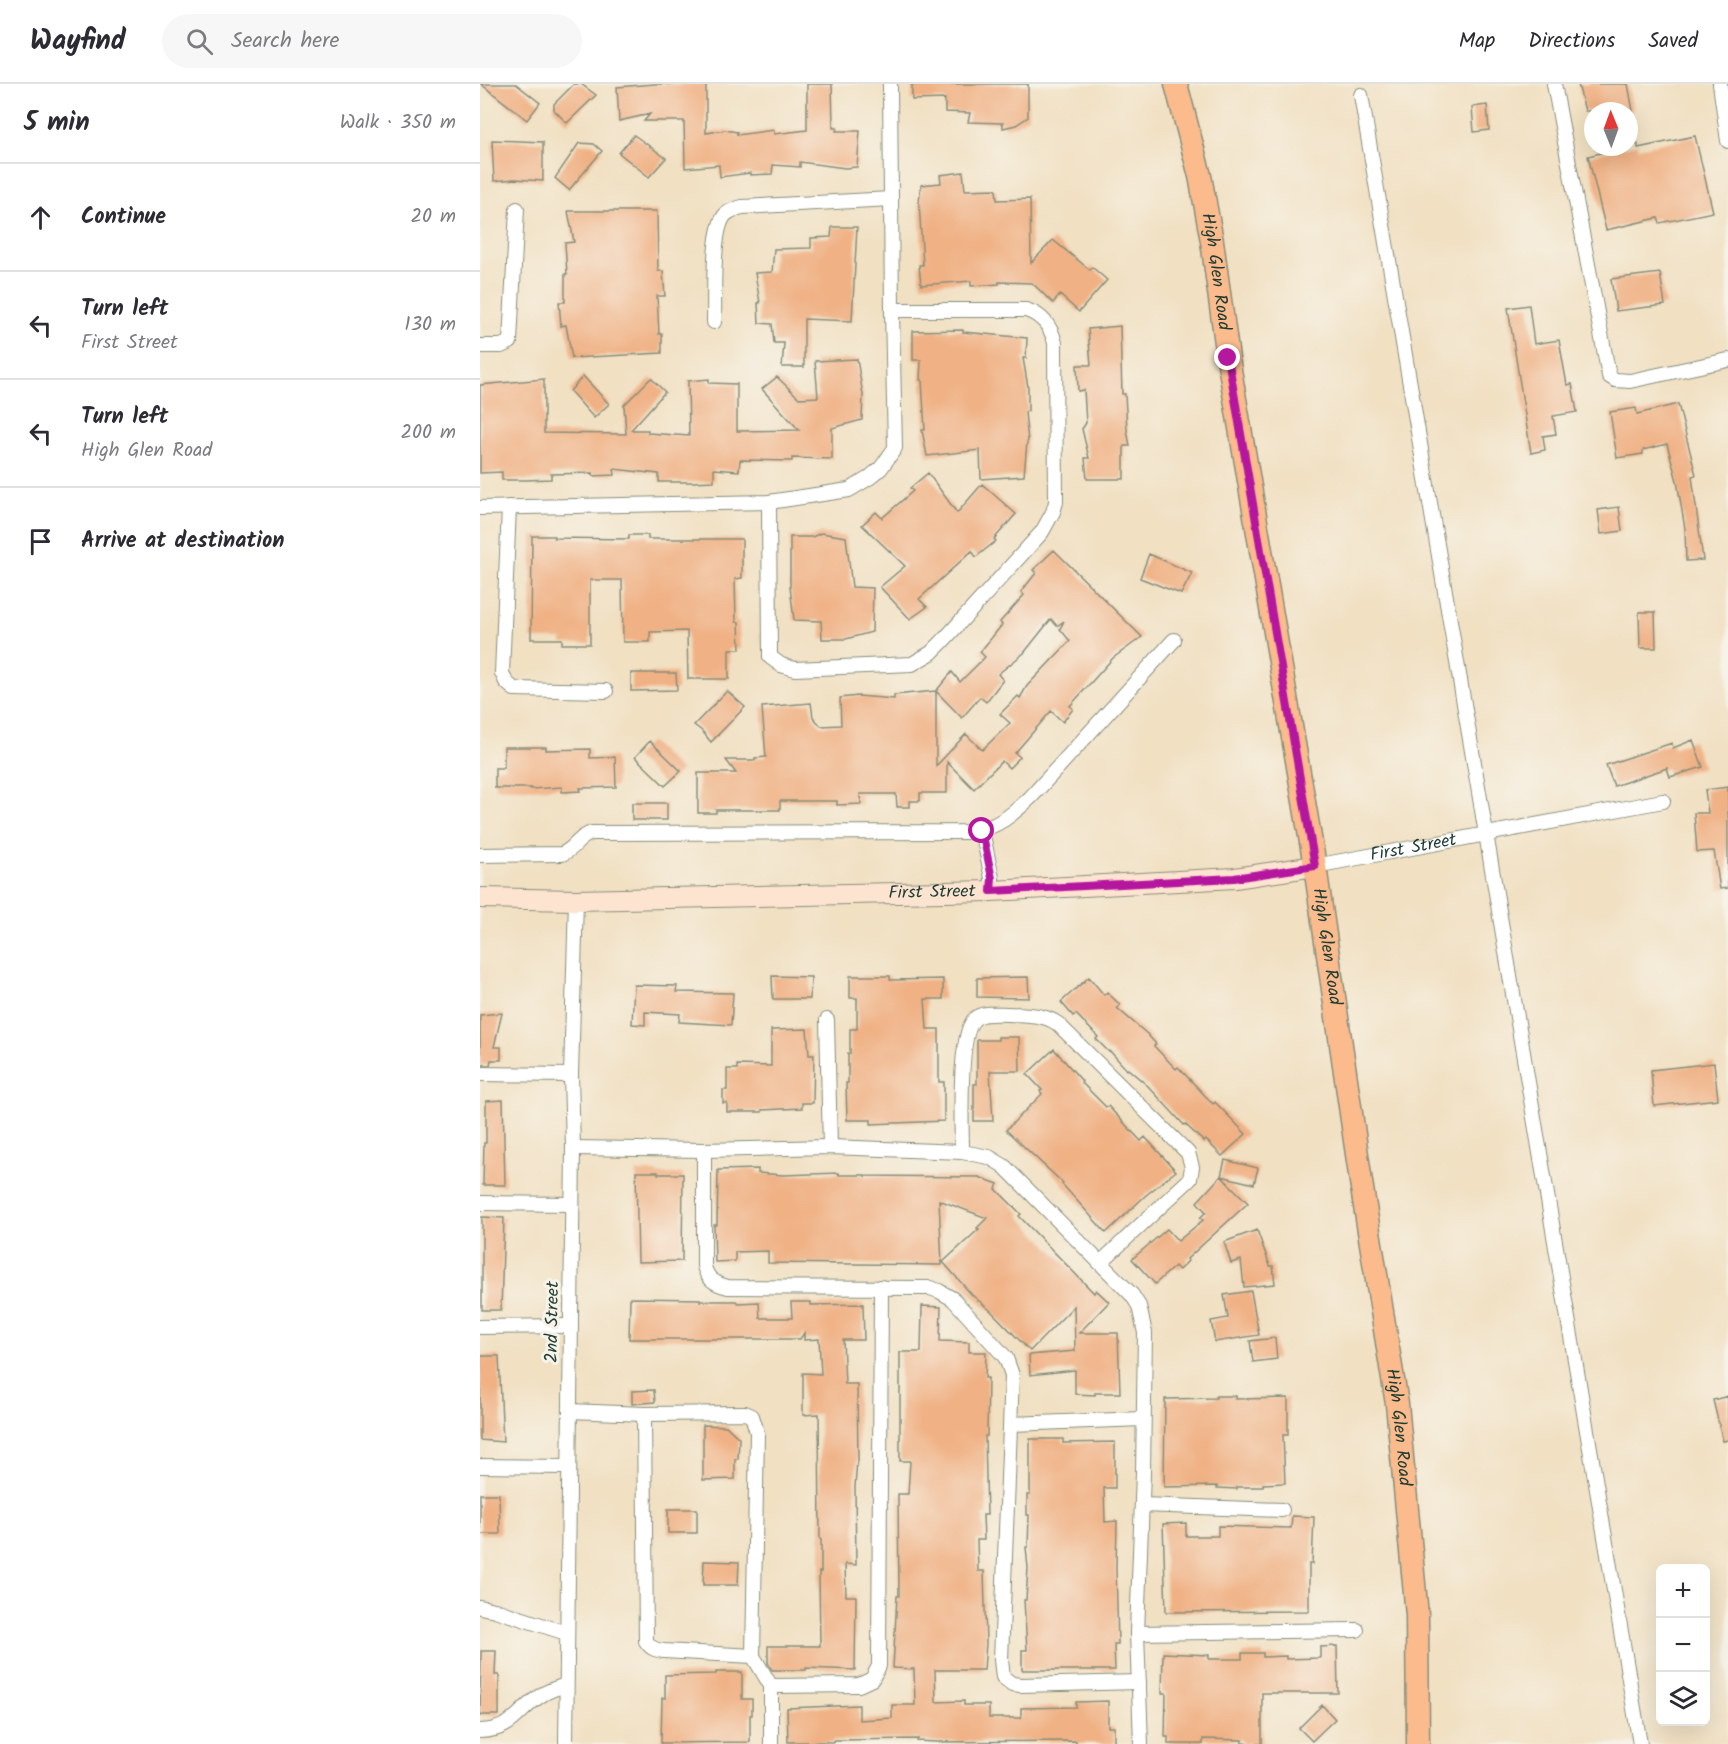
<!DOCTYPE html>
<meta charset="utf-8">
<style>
body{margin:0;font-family:Kalam,sans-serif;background:#f7f7f7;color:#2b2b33}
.controls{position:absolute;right:18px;bottom:18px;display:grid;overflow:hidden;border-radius:9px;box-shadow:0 6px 24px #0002}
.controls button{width:54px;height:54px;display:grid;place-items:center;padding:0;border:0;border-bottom:2px solid #e1e1e2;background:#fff;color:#2b2b33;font:30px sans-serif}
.compass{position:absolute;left:1104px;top:18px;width:54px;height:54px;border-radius:50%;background:#fff;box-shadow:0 6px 24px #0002;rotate:359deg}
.stop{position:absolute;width:18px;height:18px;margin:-14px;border:4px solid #b5179e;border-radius:50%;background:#fff}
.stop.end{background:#b5179e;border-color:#fff;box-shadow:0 2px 6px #0008}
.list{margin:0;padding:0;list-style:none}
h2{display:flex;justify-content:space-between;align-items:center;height:78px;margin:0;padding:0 24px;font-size:26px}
h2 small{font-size:20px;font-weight:400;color:#7c7c81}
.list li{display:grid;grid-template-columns:39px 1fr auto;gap:18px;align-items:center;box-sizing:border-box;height:108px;padding:0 24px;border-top:2px solid #e1e1e2}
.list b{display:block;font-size:22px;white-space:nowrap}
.list p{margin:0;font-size:20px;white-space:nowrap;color:#7c7c81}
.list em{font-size:20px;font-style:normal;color:#7c7c81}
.icon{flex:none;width:33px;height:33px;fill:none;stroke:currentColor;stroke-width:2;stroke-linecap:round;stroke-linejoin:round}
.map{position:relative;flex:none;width:1248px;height:1660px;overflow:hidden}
header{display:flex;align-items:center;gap:36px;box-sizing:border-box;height:84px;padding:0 30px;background:#fff;border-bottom:2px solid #e1e1e2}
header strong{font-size:28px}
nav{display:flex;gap:33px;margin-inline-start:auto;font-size:21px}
.search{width:420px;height:54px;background:#f7f7f7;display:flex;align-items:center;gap:15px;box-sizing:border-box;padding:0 21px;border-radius:33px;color:#7c7c81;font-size:22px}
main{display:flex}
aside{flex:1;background:#fff}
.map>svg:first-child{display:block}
</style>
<header>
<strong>Wayfind</strong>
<div class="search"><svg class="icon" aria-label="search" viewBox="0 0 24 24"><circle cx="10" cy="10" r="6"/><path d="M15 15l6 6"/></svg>Search here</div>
<nav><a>Map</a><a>Directions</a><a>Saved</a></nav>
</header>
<main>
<aside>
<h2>5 min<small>Walk · 350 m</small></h2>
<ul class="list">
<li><svg class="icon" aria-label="ahead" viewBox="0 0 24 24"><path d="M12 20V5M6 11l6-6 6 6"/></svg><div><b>Continue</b></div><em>20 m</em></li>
<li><svg class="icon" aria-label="left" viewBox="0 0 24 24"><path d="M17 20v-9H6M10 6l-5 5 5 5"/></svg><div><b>Turn left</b><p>First Street</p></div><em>130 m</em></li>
<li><svg class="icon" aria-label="left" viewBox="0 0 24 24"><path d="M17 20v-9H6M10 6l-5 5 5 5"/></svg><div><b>Turn left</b><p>High Glen Road</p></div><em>200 m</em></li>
<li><svg class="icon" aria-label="arrive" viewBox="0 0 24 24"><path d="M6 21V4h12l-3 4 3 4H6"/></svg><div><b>Arrive at destination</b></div></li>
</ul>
</aside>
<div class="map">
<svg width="1248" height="1660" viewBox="0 0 1248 1660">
<rect width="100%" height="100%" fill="#f7f3e8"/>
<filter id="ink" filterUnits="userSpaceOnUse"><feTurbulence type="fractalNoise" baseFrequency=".0167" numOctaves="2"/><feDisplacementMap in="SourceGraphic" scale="12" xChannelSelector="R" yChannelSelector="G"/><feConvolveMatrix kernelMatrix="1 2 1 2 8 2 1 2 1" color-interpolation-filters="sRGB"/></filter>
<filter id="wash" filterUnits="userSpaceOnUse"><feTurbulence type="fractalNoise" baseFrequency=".008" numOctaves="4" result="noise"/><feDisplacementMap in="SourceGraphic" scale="24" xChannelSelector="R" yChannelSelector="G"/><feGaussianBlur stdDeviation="1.35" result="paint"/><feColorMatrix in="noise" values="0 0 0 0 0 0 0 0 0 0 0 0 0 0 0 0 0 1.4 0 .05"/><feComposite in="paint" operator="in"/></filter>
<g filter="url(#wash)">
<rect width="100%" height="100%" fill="#f1e0c2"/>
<g id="blocks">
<path fill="#f0b184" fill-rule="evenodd" d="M1,0H36L60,19L47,36Z
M94,0H101L116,11L87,39L74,26V20Z
M175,0H226V49L245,46L257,48V51L294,46V50L327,46V0H352L353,44H357L356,47H380L377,83L365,84L320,78V83L293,81L292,90L270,91V89L240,93L239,81L205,84L204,37H164L170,30L139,37L137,3Z
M432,0H548V33L536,41L523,44V39L488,38L490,29L465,28V15L432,16Z
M1098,0H1148L1153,27H1105Z
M1007,21L1009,46L994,48L992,23Z
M154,51L186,74L169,93L139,69Z
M1215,52L1233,128L1180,139L1178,134L1126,146L1108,72L1158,60V64Z
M12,56L63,58V97L35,95L14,97Z
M99,59L114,60L122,67L89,106L75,94Z
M483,88L485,106L516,105L517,116L550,115L551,179L573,156L610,186L612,183L627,196L599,228L580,211L573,219L552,199L519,198V200L491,202V197L441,201L439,181H443L439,118L441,101L461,99L460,91Z
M88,127H177L178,187H183L185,212H177L179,250H182V269L92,274L86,241L81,242L79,218H85V190H87L85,159L94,158Z
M352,143H377L372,237L324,235V283H302L304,259H294L292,240L279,239L278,219H280L275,189L292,188L294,165L331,164V154L351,153Z
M1180,189L1185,221L1136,227L1131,195Z
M1049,221L1054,260L1079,256L1087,301L1092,300L1097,328L1073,332L1076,350L1063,352L1065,366L1051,369L1028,224Z
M640,242L642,310H645L647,346L650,362H644V395H607L605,374H609L602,345L606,339L604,306L598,307L597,281H611L608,245Z
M483,246V248L547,254L546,274H543L548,303V327L545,328L548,357L547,358L544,392L501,395L500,366L447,372L442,346H445L442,296H440L441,276H433V247Z
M377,275L383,311L382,336L352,344V375L312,374V377L260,376L259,387L234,385V397L212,398H179V390L134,385L135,391L113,392V389L71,390V395L46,396H22V388L0,389V301L64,295V349L146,350L144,321L171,294L185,308L151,346H168V349L209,352L208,297L229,295V299L257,300V347L319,346L282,305L297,293L319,314L338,313L335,277Z
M103,292L129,320L114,334L90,307Z
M1198,320L1216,391L1212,392L1223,476L1206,477L1205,445L1197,397L1187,360L1163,366V370L1137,374L1130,328L1156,324L1157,330Z
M448,389L477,429L502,400L536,430L514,455L516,457L496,473L492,467L439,515L447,523L430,535L400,503L425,482L382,441L396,428L402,434L433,407L430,404Z
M1139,423L1142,447L1121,450L1118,426Z
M341,449L366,453L372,503L393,504L392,548L366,555H342L341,537L314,536L310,503V453H332Z
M149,451H168V455H262V494L255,495L256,538H259L260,565H249V595H208L207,547L170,548V558H143L142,496H110V560H82V555H51L52,452H74V454L149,455Z
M574,466L662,553L633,574L590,622L593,625L583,638L571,627L535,669L540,673L529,684L522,677L494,705L467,678V709H440V717H430V723H417L416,710H380L381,720L357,721V717H300V726H236V729H218V689H256L246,676H275V674L286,673L282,623L331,619L333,633L341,642L361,641L360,614L378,612L414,615V611L456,607L472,588L480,598L505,573L500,568L522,541L520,538L544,511L541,508L556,489L553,486ZM571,535L577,542L584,537L580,545L590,557L547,602L540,614L538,612L520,630L530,639L502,666L486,650L456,682V607L482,634L500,613L506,618L523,596L518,590L544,569Z
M669,470L712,489L701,510L660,494Z
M1159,528H1175L1176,564H1160Z
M151,589H196L197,606L151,607Z
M247,607L265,623L231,658L222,647L214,641Z
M1213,656L1223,683L1190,693L1187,684L1134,702L1126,681L1192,659L1193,664Z
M170,657L201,687L185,702L155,673Z
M24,663H66V666L110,665V674L135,673L136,703L100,704L101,707L82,708V703L51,705V704H15V684H24Z
M1248,703V804L1240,805L1234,767L1217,768L1214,729H1228L1225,706Z
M152,719H187V736H152Z
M292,892L331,893L330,915H293Z
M370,892H410V896L463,895V915H445L447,945H459V998H464V1037L391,1040V1036H367L366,999H368V969H370V945H377V914H370Z
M548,893L549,914L497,913V894Z
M609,893L624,911L627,908L640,921L637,924L667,950L676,960L674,962L696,985L698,983L733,1020L735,1018L766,1050L742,1072L726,1056L724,1058L705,1040L704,1041L668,1002L648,985L647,986L630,967L629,968L616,955L618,953L596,930L593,932L581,918Z
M154,901L197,902L196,908L253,909L251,941L199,938L200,930L165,928V941L152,940Z
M22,929L14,963H21V976H11L10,981H0V931Z
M327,945L329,971H334L333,1019H322V1024L282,1026V1028H247V1019H243V1006H247V985H257V981L291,982V946Z
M518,953H539L540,987H510L513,1037H494V1000H497V956H518Z
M574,965L602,997L601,998L626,1023L628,1022L661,1057L665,1053L696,1087L665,1112L626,1149L582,1100L583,1099L526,1046L562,1010L560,1007L562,1006L547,990Z
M1234,979L1238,1015L1174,1022L1171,986Z
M23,1016L25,1101H3L4,1059H6V1017Z
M745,1076L778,1084L774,1100L741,1092Z
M278,1085V1089L303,1091L359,1089V1091H385V1092L499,1093L518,1100L516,1105L541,1130L539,1132L614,1209L616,1206L629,1218L599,1249H638L640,1309H615V1311L595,1310V1286L550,1291L549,1271L595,1267L594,1222L550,1267L511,1227L492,1211L463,1178L499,1145L497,1144L507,1134L459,1116L462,1181L288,1179V1167L255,1168V1177L235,1178L234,1141H237L238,1086Z
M156,1088H178V1090H203L202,1177L158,1178Z
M741,1092L768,1119L707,1175L708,1177L699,1186L695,1182L675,1200L652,1175L687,1145L698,1157L723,1136L720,1134L726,1128L717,1118Z
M2,1133L24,1134L21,1226H2Z
M777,1146L790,1182H793L795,1200L764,1203L761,1176L751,1179L744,1158Z
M771,1207L779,1251L735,1258L731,1237L748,1234L744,1211Z
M150,1214L220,1215V1217H256L258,1219L279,1218L280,1234H312L311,1218H331V1221L383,1220L384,1256H363L365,1300H377L378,1376H377L375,1403L376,1481L365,1480L366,1512H376L375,1586L326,1584V1586H292L288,1579V1562H340L339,1488H341V1455H340L339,1330L323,1331V1289L341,1290L339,1255L324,1256V1249L320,1255H149Z
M442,1222L461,1223L460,1257L489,1258V1268H506L505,1294H508L507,1352H505L507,1431H503L504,1456H497L498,1487H504L506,1560L504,1586H455L456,1618L484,1617V1621H509V1634H541V1624L596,1623V1618L628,1617V1643H634V1660H596V1657L457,1658L437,1657L438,1655L354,1656V1658H308L307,1624L379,1621V1636L412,1634V1621H435L434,1585L413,1584L417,1512H419L418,1410H428L430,1377H420V1268H441Z
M795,1254L797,1275L773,1278L770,1257Z
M0,1272H19L23,1358L0,1356Z
M174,1306L175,1318L152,1320V1307Z
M736,1312H756V1315L808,1314V1351H803L805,1399L783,1400V1403H757V1405L737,1404V1402L684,1403L685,1315L736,1314Z
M1248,1312V1356L1243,1357L1233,1316Z
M223,1341L246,1342L259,1354L258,1375H255V1395L223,1396Z
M550,1355H583V1359L635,1358V1404H624L625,1438L637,1437L636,1483L638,1560H634L635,1586H542V1566H547L544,1516H546L548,1484L546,1463H548L549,1431H547V1411H550Z
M0,1410H19L20,1450H0Z
M188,1425H217V1449H188Z
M812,1432L834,1433L832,1480H829V1527L686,1528L683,1440L706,1439V1452H738V1442L811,1444Z
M224,1477L259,1478L258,1501H223Z
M857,1562L858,1609H782V1660L762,1659V1656L723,1655V1660H688V1653H685L686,1609H682L683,1569L729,1571V1575H762V1569H783V1573L806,1572V1575L840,1574V1563Z
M1,1567H16L15,1591H19V1631H0Z
M236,1588H262V1615H272V1631H270V1658L181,1659L182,1614H185V1591L236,1590Z
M842,1621L855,1635L832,1657L819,1644Z"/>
</g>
</g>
<g filter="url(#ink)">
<use href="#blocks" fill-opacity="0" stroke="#888e7b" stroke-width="1.5"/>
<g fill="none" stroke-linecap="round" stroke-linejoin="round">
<defs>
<g id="street">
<path d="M1074,0L1129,292L1135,296L1150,297L1248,276"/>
<path d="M1240,0L1248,57"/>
<path d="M881,11L1160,1660"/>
<path d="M234,238C235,215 231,147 245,131C250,126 256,125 262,123L411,115"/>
<path d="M0,262H21L30,258L37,125"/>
<path d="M289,418L290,573L301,581L315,585L432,580L451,569L463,557L562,448L573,428L576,418L575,259C571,242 562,231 546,226H412"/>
<path d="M29,423L22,589L26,598L34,605L126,607"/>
<path d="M0,424L289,418L369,406L389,394L401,384L415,364L412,226L410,0"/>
<path d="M502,747L512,794L511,807"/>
<path d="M0,771L82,770C95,765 99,752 112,749L491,748C517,744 532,731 551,713L694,556"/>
<path id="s1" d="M835,782L1183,717"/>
<path d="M347,936L350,1063"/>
<path d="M0,990L91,991"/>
<path d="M93,1064L224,1066L350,1063L482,1068L509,1073L524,1082L652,1211L659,1222L665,1249L663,1389L657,1549L661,1660"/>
<path d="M224,1066V1182C227,1195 235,1200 248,1203L450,1204L459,1207L473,1215L526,1274L532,1291L521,1576L523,1593L532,1600L541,1601L659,1598"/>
<path d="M482,1068C482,1044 477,944 497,933C506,928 519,930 529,930C547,931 564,930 578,940L708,1069L712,1083L710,1095L620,1179"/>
<path d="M0,1119L92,1120"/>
<path d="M0,1243L91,1242"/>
<path d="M90,1327L164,1330L265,1329L272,1332L277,1348L273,1572L291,1602"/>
<path d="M164,1330L166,1557C171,1565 176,1566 184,1567L273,1572"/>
<path d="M531,1340L663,1335"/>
<path d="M0,1382L87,1383"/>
<path d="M662,1421L802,1426"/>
<path d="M0,1523L15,1526L86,1549"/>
<path d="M657,1549L877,1546"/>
<path d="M0,1647C33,1646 36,1628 60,1612C68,1606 77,1604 86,1601"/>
<path d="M86,1660L93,1064L91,991L96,816"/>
<path d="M291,1660V1602L379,1601L392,1595L399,1582L401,1203"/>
</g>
<g id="secondary">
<path id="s2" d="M0,814L96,816L511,807L755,794L835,782"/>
</g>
<g id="primary">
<path id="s3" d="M696,0L720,92L732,157L748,274L835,782L881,1098L917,1320L937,1531L938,1660"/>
</g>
</defs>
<use href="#street" stroke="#888e7b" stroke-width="16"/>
<use href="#secondary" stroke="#888e7b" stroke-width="22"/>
<use href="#primary" stroke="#888e7b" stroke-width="25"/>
<use href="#street" stroke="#fff" stroke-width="14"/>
<use href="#secondary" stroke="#fde4d1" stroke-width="20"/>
<use href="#primary" stroke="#fbbb8d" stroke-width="22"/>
</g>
</g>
<g fill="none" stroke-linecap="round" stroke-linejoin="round" filter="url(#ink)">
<path stroke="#b5179e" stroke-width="8" d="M502,747L512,794L511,807L754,794L835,782L748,274"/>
</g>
<g text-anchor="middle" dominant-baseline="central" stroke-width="6" stroke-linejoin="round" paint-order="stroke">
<g font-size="18" fill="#1f3d34" stroke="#f7f3e8">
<text stroke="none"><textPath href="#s3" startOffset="192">High Glen Road</textPath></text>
<text stroke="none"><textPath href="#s1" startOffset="100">First Street</textPath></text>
<text stroke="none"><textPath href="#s2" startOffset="452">First Street</textPath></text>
<text stroke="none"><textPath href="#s3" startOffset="876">High Glen Road</textPath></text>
<text transform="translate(73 1238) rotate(-89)">2nd Street</text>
<text stroke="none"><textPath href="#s3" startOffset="1362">High Glen Road</textPath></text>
</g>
</g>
</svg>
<div class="controls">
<button>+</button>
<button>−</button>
<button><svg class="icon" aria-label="layers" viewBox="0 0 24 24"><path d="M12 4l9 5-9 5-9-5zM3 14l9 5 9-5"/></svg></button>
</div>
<svg class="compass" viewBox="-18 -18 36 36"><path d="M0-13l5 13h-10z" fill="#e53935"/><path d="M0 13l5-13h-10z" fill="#7c7c81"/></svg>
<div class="stop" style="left:502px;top:747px"></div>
<div class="stop end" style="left:748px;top:274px"></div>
</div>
</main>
